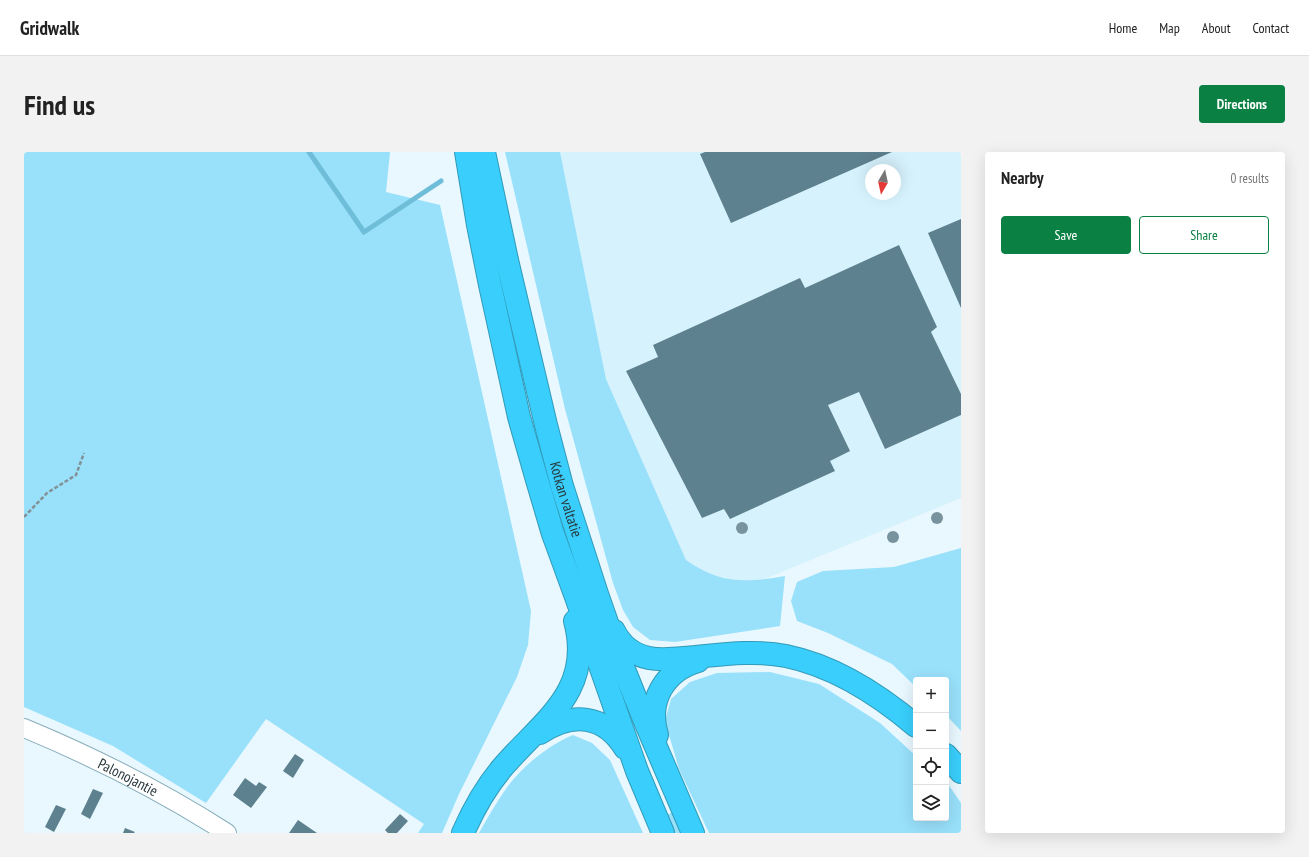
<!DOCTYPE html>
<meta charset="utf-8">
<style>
body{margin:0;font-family:"PT Sans Narrow",sans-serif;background:#f2f2f2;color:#222}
.controls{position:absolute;right:12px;bottom:12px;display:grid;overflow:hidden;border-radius:4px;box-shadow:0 4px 16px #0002}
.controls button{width:36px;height:36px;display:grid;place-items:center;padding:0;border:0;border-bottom:1px solid #e0e0e0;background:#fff;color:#222;font:20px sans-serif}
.compass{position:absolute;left:841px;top:12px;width:36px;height:36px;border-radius:50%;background:#fff;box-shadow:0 4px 16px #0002;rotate:189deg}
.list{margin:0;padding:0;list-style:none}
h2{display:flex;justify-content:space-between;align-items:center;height:52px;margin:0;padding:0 16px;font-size:17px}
h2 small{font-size:13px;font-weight:400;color:#767676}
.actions{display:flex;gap:8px;padding:12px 16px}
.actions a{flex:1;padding:9px 0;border:1px solid #0b8043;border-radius:4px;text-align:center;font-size:14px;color:#0b8043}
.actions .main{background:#0b8043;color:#fff}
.icon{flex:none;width:22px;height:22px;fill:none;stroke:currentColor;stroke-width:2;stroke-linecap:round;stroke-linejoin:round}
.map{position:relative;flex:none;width:937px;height:681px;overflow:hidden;border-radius:4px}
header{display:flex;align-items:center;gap:24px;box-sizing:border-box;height:56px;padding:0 20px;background:#fff;border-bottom:1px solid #e0e0e0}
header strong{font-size:19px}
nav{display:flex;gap:22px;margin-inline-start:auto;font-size:14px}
.intro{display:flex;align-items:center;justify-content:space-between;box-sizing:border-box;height:96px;padding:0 24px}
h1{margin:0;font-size:28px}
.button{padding:10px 18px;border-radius:4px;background:#0b8043;color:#fff;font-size:14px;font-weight:700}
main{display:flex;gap:24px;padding:0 24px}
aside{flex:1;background:#fff;border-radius:4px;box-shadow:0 4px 16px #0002}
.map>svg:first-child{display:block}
</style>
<header>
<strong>Gridwalk</strong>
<nav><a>Home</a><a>Map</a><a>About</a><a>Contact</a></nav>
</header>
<div class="intro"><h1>Find us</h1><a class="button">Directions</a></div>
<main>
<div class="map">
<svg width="937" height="681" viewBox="0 0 937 681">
<rect width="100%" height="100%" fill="#e8f8fe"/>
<path fill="#d6f2fd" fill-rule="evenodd" d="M536,0H937V346L736,429H709L677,418L662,408L582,227ZM847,18H871V42H847Z"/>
<path fill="#99e0fa" d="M0,0H366L362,40L416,53L507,459L504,493L493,525L435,642L418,681H394L400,672L242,567L182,651L89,594L0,555Z
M481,0H536L582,227L662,408C696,432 721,431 761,424L756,474L651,490L626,488L609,475L599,458L589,431L541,257Z
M937,396V579L922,563V528H892V535L868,512L804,481L773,469L767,449L773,430L799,419L870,415Z
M746,520L795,532L856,571L892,604V666H922V631L926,635L937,651V681H685L655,617L641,569L647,547L666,530L693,521Z
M549,583L568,591L586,608L619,681H455C464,665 473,649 484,634C500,613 525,593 549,583Z
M650,660L659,681H649L641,663Z"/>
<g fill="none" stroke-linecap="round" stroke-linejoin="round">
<path stroke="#6ebdd9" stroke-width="5" d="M285,0L340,80L417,29"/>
</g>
<path fill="#5e818f" d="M681,0H868L707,71L676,2Z
M937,67V156L904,81Z
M875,93L913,175L907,180L937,242V263L861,297L835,240L804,253L826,299L806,309L811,319L706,367L700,357L678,366L602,219L634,205L629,193L776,126L781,136Z
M271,602L280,608L269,626L259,619Z
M221,626L232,634L235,630L243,635L227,656L209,643Z
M69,637L79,641L66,667L57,662Z
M32,653L42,657L30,680L21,675Z
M376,662L384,669L373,681H364L361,678Z
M274,668L293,681H265Z
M101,676L111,680L110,681H99Z"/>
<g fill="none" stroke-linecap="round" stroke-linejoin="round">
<defs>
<g id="street">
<path id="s1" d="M0,576C70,605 139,640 203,681"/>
</g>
<g id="highway">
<path d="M442,0L454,73L466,133L495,265L513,328L529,382L552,445L613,619L639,681"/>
<path id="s2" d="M460,0L483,108L522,273L538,334L573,442L595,505L620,567L669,681"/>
<path d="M590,479C597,493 610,503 625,506C640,509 656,506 671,505C701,502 731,498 762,504C811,514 854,542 892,574"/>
<path d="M516,581C548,560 580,562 601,596"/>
<path d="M633,583C623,549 640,519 674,509"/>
<path d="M922,603L937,620"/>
<path d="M439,681C449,658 462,635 478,616C518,569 570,540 551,469"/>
</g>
</defs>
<use href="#street" stroke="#88adbb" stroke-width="20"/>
<use href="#highway" stroke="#339ab8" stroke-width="24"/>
<path stroke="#819196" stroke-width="2.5" stroke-dasharray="4 2" stroke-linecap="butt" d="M0,365L23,341L52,323L60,301"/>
<use href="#street" stroke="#fff" stroke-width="18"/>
<use href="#highway" stroke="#39cefb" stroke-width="22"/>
</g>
<g fill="#78939d">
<circle cx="913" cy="366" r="6"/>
<circle cx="718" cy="376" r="6"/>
<circle cx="869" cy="385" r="6"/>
</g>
<g text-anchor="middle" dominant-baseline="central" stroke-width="4" stroke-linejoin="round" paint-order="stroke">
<g font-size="15" fill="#28383d" stroke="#fff">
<text stroke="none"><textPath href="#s2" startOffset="357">Kotkan valtatie</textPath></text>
<text stroke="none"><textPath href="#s1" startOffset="115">Palonojantie</textPath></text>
</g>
</g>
</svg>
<div class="controls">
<button>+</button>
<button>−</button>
<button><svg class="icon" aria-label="locate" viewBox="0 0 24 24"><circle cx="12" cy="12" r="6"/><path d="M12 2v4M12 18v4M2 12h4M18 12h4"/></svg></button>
<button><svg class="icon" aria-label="layers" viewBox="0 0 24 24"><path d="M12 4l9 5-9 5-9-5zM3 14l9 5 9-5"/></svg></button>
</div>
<svg class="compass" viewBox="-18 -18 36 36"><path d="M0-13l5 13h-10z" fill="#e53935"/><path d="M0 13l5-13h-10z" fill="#767676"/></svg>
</div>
<aside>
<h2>Nearby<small>0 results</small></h2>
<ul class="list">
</ul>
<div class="actions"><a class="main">Save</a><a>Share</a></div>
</aside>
</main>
